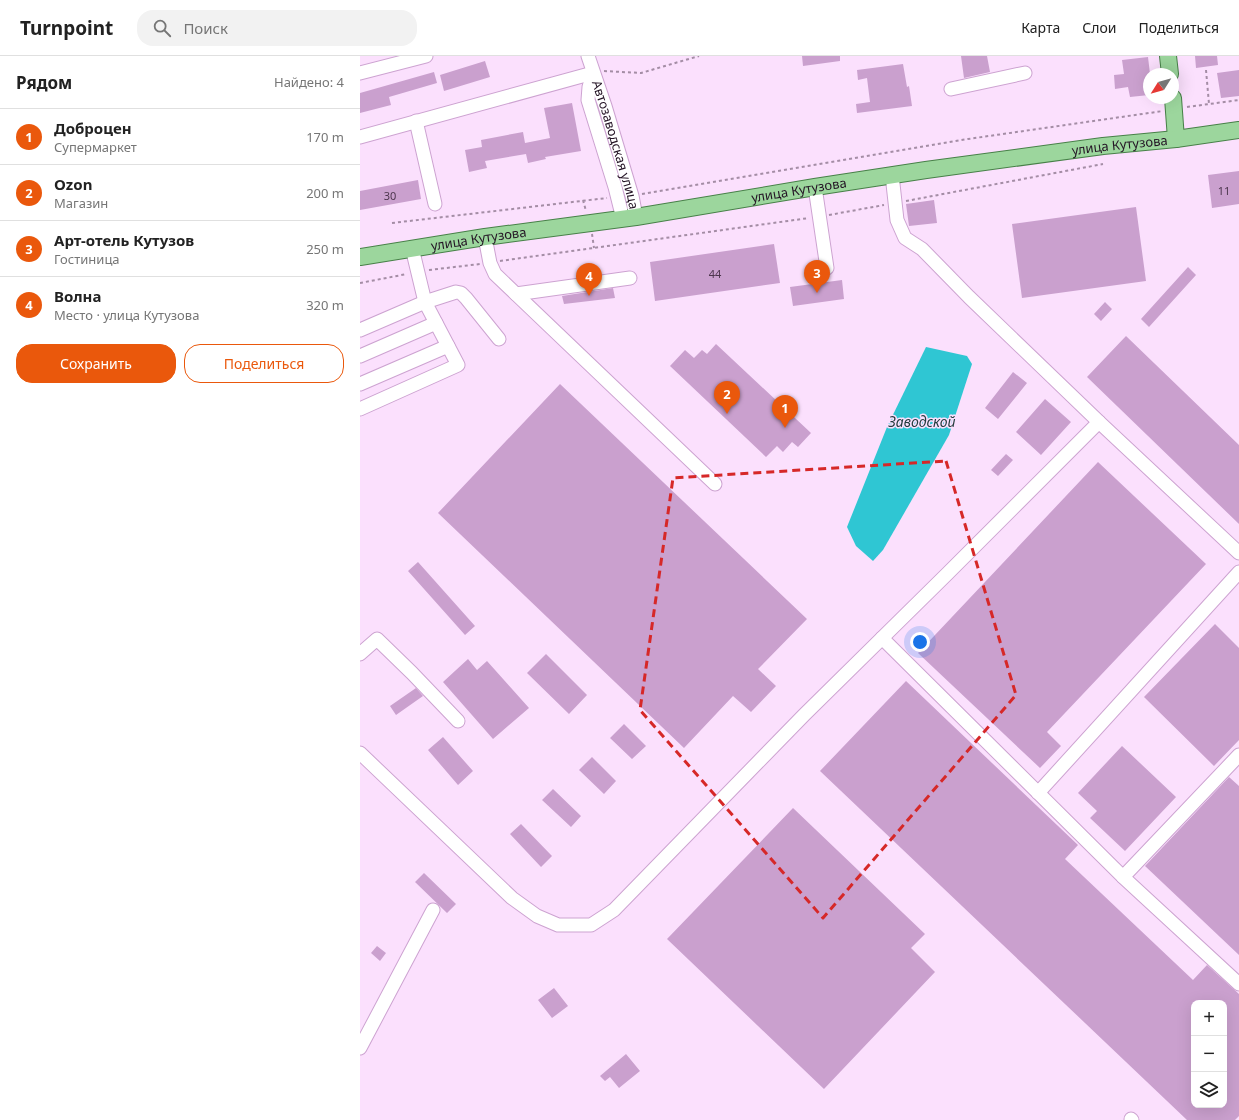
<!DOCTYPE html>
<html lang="ru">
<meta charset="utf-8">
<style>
body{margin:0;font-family:"Noto Sans",sans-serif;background:#f2f2f2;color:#222}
.controls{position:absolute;right:12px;bottom:12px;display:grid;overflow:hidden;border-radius:8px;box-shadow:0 4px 16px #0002}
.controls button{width:36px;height:36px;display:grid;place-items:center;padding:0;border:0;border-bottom:1px solid #e0e0e0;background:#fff;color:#222;font:20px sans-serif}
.compass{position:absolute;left:783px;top:12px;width:36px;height:36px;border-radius:50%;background:#fff;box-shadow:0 4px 16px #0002;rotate:233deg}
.you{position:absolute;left:560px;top:586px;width:14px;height:14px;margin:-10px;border:3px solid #fff;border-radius:50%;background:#1a73e8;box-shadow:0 0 0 6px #1a73e833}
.badge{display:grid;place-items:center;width:26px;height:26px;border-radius:50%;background:#ea580c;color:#fff;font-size:13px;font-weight:700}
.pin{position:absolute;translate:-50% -33px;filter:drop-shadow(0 1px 2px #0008)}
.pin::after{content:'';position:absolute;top:21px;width:14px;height:12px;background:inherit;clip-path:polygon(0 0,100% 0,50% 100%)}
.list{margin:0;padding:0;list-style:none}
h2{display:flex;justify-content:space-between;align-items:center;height:52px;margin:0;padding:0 16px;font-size:17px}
h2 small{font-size:13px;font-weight:400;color:#767676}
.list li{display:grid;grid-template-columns:26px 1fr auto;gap:12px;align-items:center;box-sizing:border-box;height:56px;padding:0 16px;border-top:1px solid #e0e0e0}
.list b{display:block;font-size:15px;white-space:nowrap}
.list p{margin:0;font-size:13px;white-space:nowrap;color:#767676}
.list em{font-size:13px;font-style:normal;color:#767676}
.actions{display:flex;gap:8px;padding:12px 16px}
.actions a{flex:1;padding:9px 0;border:1px solid #ea580c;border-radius:16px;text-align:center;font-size:14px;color:#ea580c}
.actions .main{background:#ea580c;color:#fff}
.icon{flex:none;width:22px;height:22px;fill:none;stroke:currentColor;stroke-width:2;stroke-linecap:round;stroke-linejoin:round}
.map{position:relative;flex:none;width:879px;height:1064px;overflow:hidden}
header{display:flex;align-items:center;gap:24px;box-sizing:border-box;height:56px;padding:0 20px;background:#fff;border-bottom:1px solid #e0e0e0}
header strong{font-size:19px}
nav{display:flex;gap:22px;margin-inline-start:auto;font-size:14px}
.search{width:280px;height:36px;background:#f2f2f2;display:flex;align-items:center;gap:10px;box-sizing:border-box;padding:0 14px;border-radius:16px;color:#767676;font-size:15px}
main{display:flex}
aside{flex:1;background:#fff}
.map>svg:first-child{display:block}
</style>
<header>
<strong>Turnpoint</strong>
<div class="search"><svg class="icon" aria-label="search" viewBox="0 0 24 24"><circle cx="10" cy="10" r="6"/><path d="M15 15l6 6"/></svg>Поиск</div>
<nav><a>Карта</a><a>Слои</a><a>Поделиться</a></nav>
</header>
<main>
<aside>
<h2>Рядом<small>Найдено: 4</small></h2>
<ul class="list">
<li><span class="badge">1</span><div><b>Доброцен</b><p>Супермаркет</p></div><em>170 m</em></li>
<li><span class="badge">2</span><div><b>Ozon</b><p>Магазин</p></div><em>200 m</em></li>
<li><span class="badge">3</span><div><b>Арт-отель Кутузов</b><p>Гостиница</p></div><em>250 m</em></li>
<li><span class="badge">4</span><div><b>Волна</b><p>Место · улица Кутузова</p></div><em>320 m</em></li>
</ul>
<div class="actions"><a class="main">Сохранить</a><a>Поделиться</a></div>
</aside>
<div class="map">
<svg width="879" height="1064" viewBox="0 0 879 1064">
<rect width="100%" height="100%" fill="#fbe0fd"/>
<path fill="#2fc6d3" d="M566,291L607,300L612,308L589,379L523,494L513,505L496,490L487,471L527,371Z"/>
<path fill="#caa0ce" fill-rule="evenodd" d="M442,0H480V5L443,10Z
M601,0H627L630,16L604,22Z
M835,0H857L858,9L836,12Z
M788,1L790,18L789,39L770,41L768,31L755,33L754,19L764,18L762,4Z
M125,5L130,21L84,35L80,19Z
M543,8L547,31L549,30L552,50L497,57L496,48L510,46L507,22L498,24L497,14Z
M879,14V40L861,42L857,17Z
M74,16L77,27L29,41L31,49L0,57V37Z
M212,47L221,95L185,101L186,103L168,107L166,98L125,105L127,112L109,116L105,94L122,91L121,84L163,76L165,87L190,82L184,52Z
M879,115V148L852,152L848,119Z
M58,124L61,143L0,154V135Z
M574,144L577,167L549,170L546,148Z
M776,151L786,225L662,242L652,168Z
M414,188L420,227L295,245L290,206Z
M828,211L836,219L789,271L781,263Z
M482,224L484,243L433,250L430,231Z
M253,232L255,242L204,248L202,240Z
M745,246L752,253L741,265L734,258Z
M766,280L879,389V468L727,321Z
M356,288L451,377L438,391L432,386L423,396L417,390L406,401L310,310L325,294L334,302L342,294L347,298Z
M653,316L667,327L638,363L625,352Z
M200,328L447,563L398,613L416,630L391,656L373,640L324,692L78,457Z
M685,343L711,366L681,399L656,376Z
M646,398L653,404L638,420L631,414Z
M738,406L846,508L687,676L701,690L680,712L558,597Z
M58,506L115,570L105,579L48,515Z
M855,568L879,592V684L854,710L784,641Z
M186,598L227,639L209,658L167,617Z
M108,603L117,614L127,605L169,652L133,683L83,626Z
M546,625L718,789L705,803L833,924L847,909L879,938V1060L875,1064H827L460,715ZM834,947H864V1049H834Z
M56,632L63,640L36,659L30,650Z
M264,668L286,690L272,703L250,682Z
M83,681L113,715L98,729L68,694Z
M762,690L816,741L765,795L730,762L737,755L718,737Z
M232,701L256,725L244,738L219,714Z
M869,721L879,730V899L785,810Z
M193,733L221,760L211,771L182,744Z
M433,752L565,878L551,892L575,916L464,1033L307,883Z
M161,768L192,800L181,811L150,778Z
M64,817L96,848L87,857L55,826Z
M17,890L26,897L20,905L11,897Z
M194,932L208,950L192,962L178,944Z
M266,998L280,1015L259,1032L250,1021L245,1025L240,1020Z"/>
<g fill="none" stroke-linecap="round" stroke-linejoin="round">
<defs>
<g id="minor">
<path id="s1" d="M228,0L245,50L272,140L276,161"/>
<path d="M0,17L66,0"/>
<path d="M233,17L229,31L228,44L255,131L263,163"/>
<path d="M591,33L665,17"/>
<path d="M56,65L75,148"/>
<path d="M0,81L233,17"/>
<path d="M455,131L467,212"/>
<path d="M125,181L130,207L135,218L355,428"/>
<path d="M156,238L270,222"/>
<path d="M0,274L65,246L96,236L101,237L106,242L139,283"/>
<path d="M0,300L76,267"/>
<path d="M0,328L88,290"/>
<path d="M0,353L98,309L65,246L52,192"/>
<path d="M739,366L879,497"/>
<path d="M522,582L763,821L879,699"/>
<path d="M0,598L17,583L52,617L98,665"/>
<path d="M0,697L152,842L177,860L198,869H231L254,854L444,659L588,517L739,366L609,241L562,193L545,182L537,164L532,119"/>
<path d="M678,737L879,516"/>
<path d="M763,821L879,928"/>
<path d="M0,992L73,854"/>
<path d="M771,1063L772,1064"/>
</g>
<g id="major">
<path d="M808,0L810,18"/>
<path d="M813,42L816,83"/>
<path id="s2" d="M0,201L125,181L276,161L455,131L566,114L743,90L816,83L879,74"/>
</g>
</defs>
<use href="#minor" stroke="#cda3d1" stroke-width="15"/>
<use href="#major" stroke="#478048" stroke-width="18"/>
<path stroke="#a48da5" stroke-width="2" stroke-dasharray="3 3" stroke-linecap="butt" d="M846,14L849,48
M244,15L281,17L339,0
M827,51L879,44
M282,138L608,83L803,55
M223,144L226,155
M546,145L743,108
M469,159L524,149
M32,167L247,142
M232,178L234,192
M140,205L449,162
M69,214L120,208
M0,227L47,218"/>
<use href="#minor" stroke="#fff" stroke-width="13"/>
<use href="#major" stroke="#9cd69d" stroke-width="16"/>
</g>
<path fill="none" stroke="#d62828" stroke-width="3" stroke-dasharray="8 5" stroke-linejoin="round" d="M586,405L656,639L463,862L280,654L313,422Z"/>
<g text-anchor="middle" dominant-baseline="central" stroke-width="3" stroke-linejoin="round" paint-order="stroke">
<g font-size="11" fill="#4d364e">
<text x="864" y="134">11</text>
<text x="30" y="139">30</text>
<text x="355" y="217">44</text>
</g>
<g font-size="13" fill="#231324" stroke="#fbe0fd">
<text stroke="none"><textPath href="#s1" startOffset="93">Автозаводская улица</textPath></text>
<text stroke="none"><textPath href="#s2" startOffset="768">улица Кутузова</textPath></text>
<text stroke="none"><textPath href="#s2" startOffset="444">улица Кутузова</textPath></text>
<text stroke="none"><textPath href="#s2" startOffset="120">улица Кутузова</textPath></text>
</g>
<g font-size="14" font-style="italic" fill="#243c3e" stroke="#fbe0fd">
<text x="562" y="365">Заводской</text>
</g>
</g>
</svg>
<div class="controls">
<button>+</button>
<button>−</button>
<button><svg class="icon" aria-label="layers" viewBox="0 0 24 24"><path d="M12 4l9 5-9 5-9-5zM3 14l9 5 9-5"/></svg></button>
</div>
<svg class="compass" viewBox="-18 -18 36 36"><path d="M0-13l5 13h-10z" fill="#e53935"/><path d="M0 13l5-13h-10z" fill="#767676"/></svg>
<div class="you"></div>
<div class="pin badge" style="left:425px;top:372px">1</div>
<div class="pin badge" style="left:367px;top:358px">2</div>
<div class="pin badge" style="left:457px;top:237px">3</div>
<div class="pin badge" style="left:229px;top:240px">4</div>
</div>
</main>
